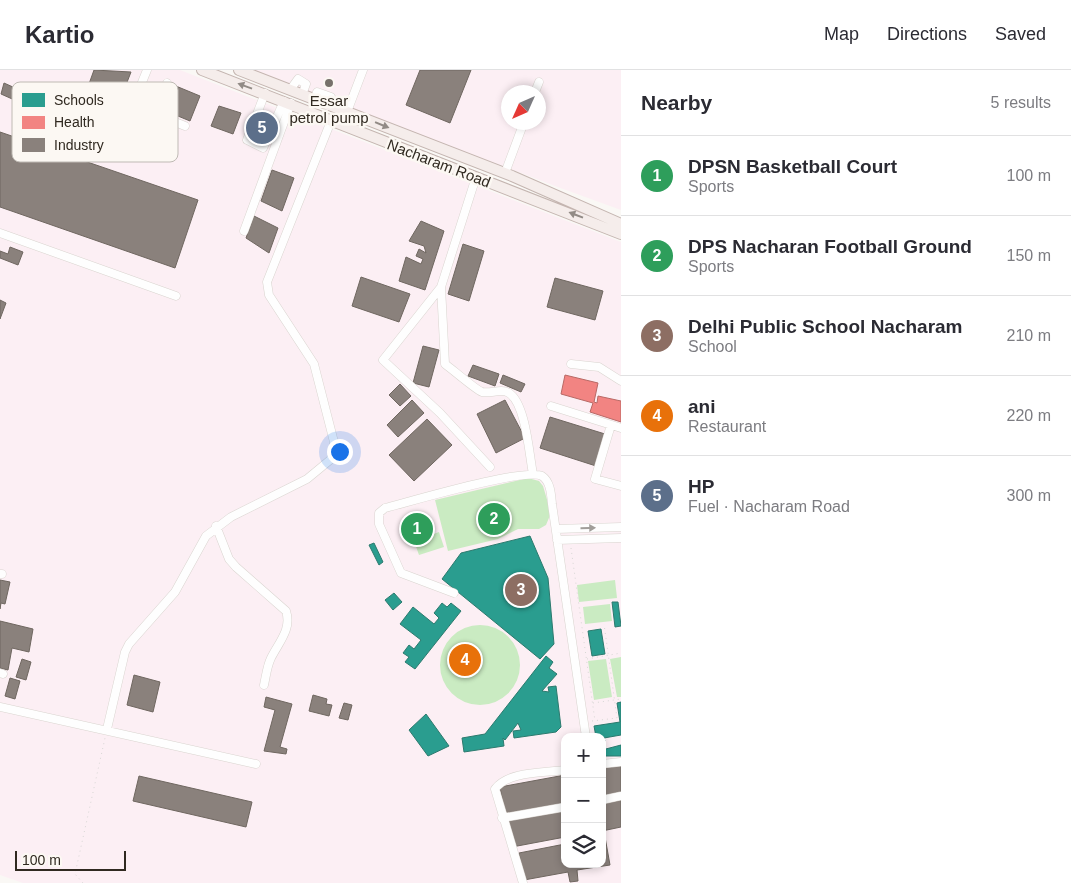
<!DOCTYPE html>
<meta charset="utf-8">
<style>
body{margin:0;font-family:Helvetica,sans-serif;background:#f7f7f7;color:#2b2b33}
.controls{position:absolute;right:15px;bottom:15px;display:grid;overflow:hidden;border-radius:10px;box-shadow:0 2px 8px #0003}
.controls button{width:45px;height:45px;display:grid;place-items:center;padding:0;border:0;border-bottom:1px solid #e1e1e2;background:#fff;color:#2b2b33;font:25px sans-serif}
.compass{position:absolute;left:501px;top:15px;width:45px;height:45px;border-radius:50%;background:#fff;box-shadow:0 2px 8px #0003;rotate:225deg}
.scale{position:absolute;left:15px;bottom:12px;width:111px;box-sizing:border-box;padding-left:5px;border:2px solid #302920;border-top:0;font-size:14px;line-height:18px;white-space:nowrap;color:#302920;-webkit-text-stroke:4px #fcf8f3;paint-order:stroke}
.you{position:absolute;left:339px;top:381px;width:18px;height:18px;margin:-12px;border:4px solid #fff;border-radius:50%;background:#1a73e8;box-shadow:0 0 0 8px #1a73e833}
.badge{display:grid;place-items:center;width:32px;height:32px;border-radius:50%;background:#ea580c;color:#fff;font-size:16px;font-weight:700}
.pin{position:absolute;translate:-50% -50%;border:2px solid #fff;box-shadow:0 1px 5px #0006}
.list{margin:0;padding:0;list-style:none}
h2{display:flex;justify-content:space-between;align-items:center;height:65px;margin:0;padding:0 20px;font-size:21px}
h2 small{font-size:16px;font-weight:400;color:#7c7c81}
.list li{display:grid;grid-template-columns:32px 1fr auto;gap:15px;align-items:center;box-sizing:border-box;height:80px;padding:0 20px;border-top:1px solid #e1e1e2}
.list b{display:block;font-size:19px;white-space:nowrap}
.list p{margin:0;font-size:16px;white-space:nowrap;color:#7c7c81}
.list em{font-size:16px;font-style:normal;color:#7c7c81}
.icon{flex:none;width:28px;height:28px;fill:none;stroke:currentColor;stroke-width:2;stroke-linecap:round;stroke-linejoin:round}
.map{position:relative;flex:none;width:621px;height:813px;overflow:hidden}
header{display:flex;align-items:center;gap:30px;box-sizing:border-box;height:70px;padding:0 25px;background:#fff;border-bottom:1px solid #e1e1e2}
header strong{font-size:24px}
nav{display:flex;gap:28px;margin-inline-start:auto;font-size:18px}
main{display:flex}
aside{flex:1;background:#fff}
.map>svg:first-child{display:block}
</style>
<header>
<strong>Kartio</strong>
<nav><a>Map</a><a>Directions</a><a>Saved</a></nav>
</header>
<main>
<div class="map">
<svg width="621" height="813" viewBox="0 0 621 813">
<rect width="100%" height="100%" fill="#faf8f5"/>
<path fill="#fceff4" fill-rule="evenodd" d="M0,0H180L621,172V813H23L0,805ZM565,667H602V794H565Z
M250,0H621V140L555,116ZM508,22H538V52H508Z"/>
<path fill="#caebc2" d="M528,408L539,411L543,416L551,443L546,455L539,459H518L498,469L448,481L435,430Z
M429,446L433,462L407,471L400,456Z
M439,462L444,477L419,485L414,471Z
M615,510L617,528L579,532L577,515Z
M610,534L612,551L585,554L583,537Z
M440 595a40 40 0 1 1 80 0a40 40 0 1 1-80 0Z
M621,587V627H617L610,589Z
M606,589L612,627L594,630L588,591Z"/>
<path fill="#2a9d8f" stroke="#2c7a6e" d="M530,466L548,508L554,574L540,589L442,509L461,483Z
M374,473L383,492L379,495L369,475Z
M394,523L402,532L393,540L385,530Z
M612,532H618L621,556L615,557Z
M442,533L447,537L451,533L461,541L415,599L405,592L409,587L403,583L409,575L414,579L421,570L400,554L413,537L434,554L439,548L434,543Z
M601,559L605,584L592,586L588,561Z
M546,586L553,592L549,598L557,604L542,621L549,622L548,617L556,616L561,657L556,662L514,668L513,661L521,660L518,653L505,670L503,668L504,676L464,682L462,668L485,664Z
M621,632V665L604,668L605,671H602V667H596L594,656L620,652L617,633Z
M426,644L449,676L428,686L409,660Z
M621,675V686H602V680Z"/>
<path fill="#f28482" stroke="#b86965" d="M565,305L598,313L594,332L597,333L598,326L621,331V352L590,342L593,333L561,324Z"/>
<path fill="#8a817c" stroke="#6f6760" d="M94,0L131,2L117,38L85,25Z
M420,0H471L450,53L406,35Z
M4,13L24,22L19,32L1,24Z
M171,14L200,26L190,51L161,39Z
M219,36L241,43L233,64L211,56Z
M0,62L198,130L175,198L0,137Z
M272,100L294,108L282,141L261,131Z
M254,146L278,158L269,183L246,168Z
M421,151L444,161L425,220L399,211L406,187L421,194L423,189L416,186L419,179L426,183L424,176L409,171Z
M463,174L484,181L469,231L448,224Z
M10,177L23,182L18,195L0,188V181L8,184Z
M361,207L410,224L399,252L352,236Z
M555,208L603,221L595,250L547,237Z
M0,230L6,233L0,249Z
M423,276L439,280L429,317L413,313Z
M473,295L499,304L495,316L468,306Z
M503,305L525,314L521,322L500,313Z
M400,314L411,326L400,336L389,325Z
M412,330L424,343L398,367L387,355Z
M505,330L525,368L496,383L477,344Z
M550,347L605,364L596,396L540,378Z
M427,349L452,375L414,411L389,385Z
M0,510L10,512L5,534L1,533L0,539Z
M0,551L33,559L29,582L12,578L8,600L0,598Z
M22,589L31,592L26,610L16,607Z
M134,605L160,612L153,642L127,635Z
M10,608L20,611L15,629L5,626Z
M313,625L327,629L326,634L332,635L329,646L309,641Z
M266,627L292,634L280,677L287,679L286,684L264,681L275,640L264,637Z
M344,633L352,635L348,650L339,648Z
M621,694V722L602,726V698Z
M565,705V733L505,744L500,717Z
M139,706L252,732L246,757L133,731Z
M621,730V757L602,761V734Z
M565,740V767L512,777L507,751Z
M605,767L610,795L577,800L578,811L570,812L568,802L524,810L519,783L565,774V794H602V768Z"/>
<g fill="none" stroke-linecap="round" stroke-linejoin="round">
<defs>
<path id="minor" d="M147,0L134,32L135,36L185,56
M290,20L298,9L306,14L302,25
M535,22L539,12
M265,23L247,70L263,78L284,31
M314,29L317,22L331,27L329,36
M155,44L167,13
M342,55L363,0
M505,103L524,52
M476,107L441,217L383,290L440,343L490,397
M244,161L291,33
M0,163L176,226
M441,217L445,294C452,299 476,320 482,322C491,324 501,318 509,323C526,334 529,384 533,404
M571,294L599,297L621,311
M551,336L621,358
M611,355L595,409L621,416
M216,456L229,489L236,497L286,541C292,559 279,572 271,588C267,596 266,606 264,615
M556,459L621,457
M557,470L621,468
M0,504H2
M454,523L401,503L379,454V443L385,438C409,432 526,397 542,406C551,412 551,425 552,434L586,667
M0,603L3,604
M0,637L256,694
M107,659L125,582L129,574L175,522L206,466L231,447L307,409L330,390L334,384V372L314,294L269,225L267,212L331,51
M602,694L621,692
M602,730L621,726
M502,748L565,737
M523,813L495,719C508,701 544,703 565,700"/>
<path id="major" d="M202,0L621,164
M239,0L512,106L621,154"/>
</defs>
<use href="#minor" stroke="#d9d4cf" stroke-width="9"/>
<use href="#major" stroke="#c4b5b0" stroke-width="12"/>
<path stroke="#d8d7d5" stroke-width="1" stroke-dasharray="1 4" stroke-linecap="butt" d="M571,478L595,651
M587,589L621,583
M593,633L621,629
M592,651L617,648L604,554
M83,813L75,804L105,668"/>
<use href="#minor" stroke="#fefefe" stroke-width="8"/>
<use href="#major" stroke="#f5edeb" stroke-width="10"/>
</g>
<defs><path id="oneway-solid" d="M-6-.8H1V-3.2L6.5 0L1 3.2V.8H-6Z" transform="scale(1.25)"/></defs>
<g fill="#928b86">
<use href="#oneway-solid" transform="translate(245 16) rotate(-160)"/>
<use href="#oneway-solid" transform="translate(382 55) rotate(22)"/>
<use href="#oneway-solid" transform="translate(576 145) rotate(-159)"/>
</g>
<use fill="#a19e9a" href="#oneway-solid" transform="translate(588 458) rotate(-1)"/>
<circle fill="#77716b" stroke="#fcf8f3" stroke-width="2" cx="329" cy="13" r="5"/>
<g text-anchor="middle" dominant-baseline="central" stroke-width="5" stroke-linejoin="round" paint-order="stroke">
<g font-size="15" fill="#302920" stroke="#fcf8f3">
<text x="329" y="30">Essar<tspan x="329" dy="17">petrol pump</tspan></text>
</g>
<g font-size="15" fill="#302920" stroke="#fcf8f3">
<text transform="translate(439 93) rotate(21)">Nacharam Road</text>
</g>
</g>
<rect x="12" y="12" width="166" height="80" rx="8" fill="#fcf8f3" stroke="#bfbab4" stroke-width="1"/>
<rect x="22" y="23" width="23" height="14" fill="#2a9d8f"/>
<rect x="22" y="46" width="23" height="13" fill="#f28482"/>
<rect x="22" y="68" width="23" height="14" fill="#8a817c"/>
<g font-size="14" fill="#302920">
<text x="54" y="35">Schools</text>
<text x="54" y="57">Health</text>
<text x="54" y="80">Industry</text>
</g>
</svg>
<div class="controls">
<button>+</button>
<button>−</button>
<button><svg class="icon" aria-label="layers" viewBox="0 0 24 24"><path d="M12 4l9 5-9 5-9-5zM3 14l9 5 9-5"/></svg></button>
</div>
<svg class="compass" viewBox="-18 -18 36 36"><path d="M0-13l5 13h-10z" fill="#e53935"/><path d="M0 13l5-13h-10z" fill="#7c7c81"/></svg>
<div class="scale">100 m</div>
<div class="you"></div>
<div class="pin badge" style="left:417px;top:459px;background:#2e9e5b">1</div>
<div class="pin badge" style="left:494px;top:449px;background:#2e9e5b">2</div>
<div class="pin badge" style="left:521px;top:520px;background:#8d6e63">3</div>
<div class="pin badge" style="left:465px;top:590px;background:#e8710a">4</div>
<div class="pin badge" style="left:262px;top:58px;background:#5c6f8a">5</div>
</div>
<aside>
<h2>Nearby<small>5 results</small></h2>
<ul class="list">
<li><span class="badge" style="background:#2e9e5b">1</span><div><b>DPSN Basketball Court</b><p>Sports</p></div><em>100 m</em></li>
<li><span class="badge" style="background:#2e9e5b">2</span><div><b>DPS Nacharan Football Ground</b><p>Sports</p></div><em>150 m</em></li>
<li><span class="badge" style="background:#8d6e63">3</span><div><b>Delhi Public School Nacharam</b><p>School</p></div><em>210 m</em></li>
<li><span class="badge" style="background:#e8710a">4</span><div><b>ani</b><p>Restaurant</p></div><em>220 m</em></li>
<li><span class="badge" style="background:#5c6f8a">5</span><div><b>HP</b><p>Fuel · Nacharam Road</p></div><em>300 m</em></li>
</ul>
</aside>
</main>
